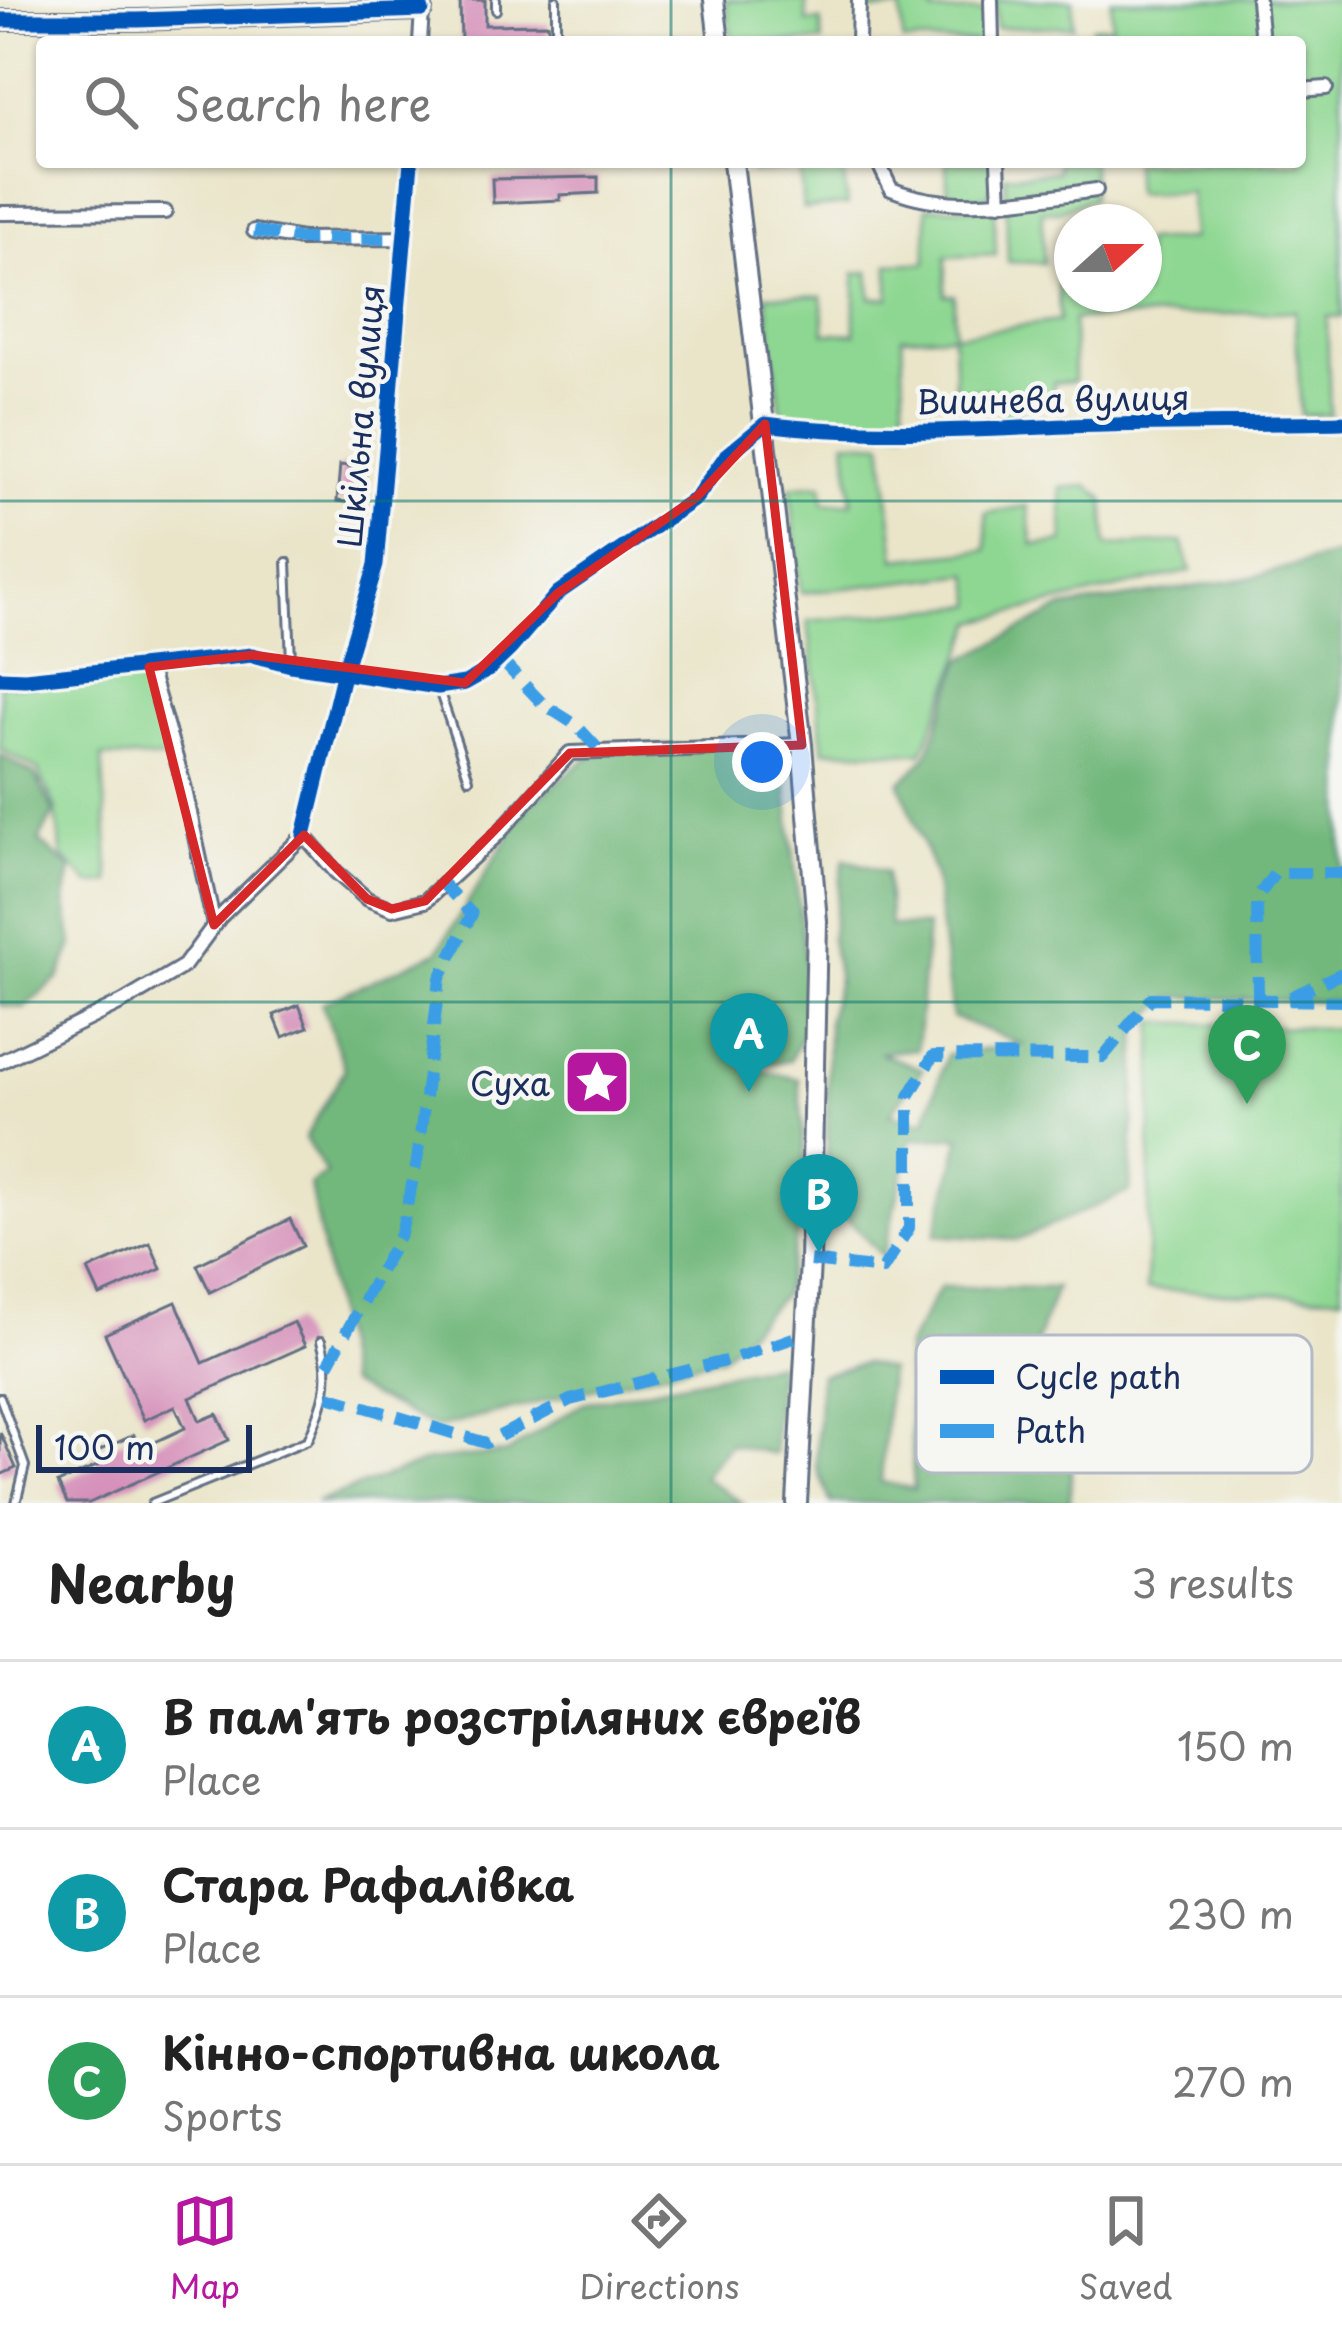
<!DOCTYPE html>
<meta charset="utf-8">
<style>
body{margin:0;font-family:"Playpen Sans",sans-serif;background:#f6f6f6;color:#222}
.compass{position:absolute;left:1054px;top:204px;width:108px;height:108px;border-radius:50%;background:#fff;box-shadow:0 3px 9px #0004;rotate:69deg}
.scale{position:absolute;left:36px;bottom:30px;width:216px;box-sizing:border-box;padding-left:12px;border:6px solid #1b2f5e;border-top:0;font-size:33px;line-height:42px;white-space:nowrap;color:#1b2f5e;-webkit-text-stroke:9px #f6f6f2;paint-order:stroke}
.you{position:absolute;left:762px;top:762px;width:42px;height:42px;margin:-30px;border:9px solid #fff;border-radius:50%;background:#1a73e8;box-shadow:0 0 0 18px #1a73e833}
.badge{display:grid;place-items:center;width:78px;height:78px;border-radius:50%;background:#b5179e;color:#fff;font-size:39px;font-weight:700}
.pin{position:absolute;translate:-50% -99px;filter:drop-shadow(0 3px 6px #0008)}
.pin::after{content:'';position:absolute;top:63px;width:42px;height:36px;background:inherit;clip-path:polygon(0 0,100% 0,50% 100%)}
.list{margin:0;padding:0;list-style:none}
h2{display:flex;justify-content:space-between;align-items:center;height:156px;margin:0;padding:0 48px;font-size:51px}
h2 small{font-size:39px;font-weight:400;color:#767676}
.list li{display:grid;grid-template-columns:78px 1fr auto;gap:36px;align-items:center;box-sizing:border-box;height:168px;padding:0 48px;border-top:3px solid #e0e0e0}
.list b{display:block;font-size:45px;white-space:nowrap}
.list p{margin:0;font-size:39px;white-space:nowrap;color:#767676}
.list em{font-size:39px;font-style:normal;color:#767676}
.icon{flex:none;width:66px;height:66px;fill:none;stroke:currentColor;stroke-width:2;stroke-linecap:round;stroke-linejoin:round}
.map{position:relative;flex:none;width:1342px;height:1503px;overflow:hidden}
.search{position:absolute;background:#fff;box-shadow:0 3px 9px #0004;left:36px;right:36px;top:36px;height:132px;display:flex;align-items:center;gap:30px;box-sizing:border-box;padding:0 42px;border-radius:12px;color:#767676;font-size:45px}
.sheet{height:660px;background:#fff}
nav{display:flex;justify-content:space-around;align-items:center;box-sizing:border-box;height:168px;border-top:3px solid #e0e0e0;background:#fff;font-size:33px;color:#767676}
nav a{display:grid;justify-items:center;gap:6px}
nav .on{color:#b5179e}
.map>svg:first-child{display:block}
</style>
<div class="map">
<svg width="1342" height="1503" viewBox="0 0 1342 1503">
<rect width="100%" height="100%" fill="#f6f6f2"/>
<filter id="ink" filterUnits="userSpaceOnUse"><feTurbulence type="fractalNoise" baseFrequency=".00833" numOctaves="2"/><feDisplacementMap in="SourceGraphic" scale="24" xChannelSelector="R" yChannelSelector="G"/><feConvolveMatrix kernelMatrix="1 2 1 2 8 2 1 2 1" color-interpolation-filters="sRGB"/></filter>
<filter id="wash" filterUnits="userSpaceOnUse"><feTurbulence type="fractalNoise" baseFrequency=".004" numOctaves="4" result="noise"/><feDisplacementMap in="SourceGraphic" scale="48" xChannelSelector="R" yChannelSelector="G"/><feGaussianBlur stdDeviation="2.7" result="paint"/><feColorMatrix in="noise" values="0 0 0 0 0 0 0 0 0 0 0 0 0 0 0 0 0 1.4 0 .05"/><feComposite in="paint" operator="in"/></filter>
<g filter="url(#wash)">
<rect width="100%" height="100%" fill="#eae5c9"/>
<path fill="#8ed792" stroke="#548378" stroke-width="3" d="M726,0H806L807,22L821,21L822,42H732Z
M864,0H930L933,13L986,11L988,42H903L901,9L864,11Z
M995,0H1073V26L996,28Z
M1111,0H1342V316L1327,317L1330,415H1301L1295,311L1073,320L1074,381L1053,383L1054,401L1019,403L1020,424L1002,425L998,390L955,391L953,335L902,337L905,428L782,420L766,295L822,296L825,333L855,334V273L869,272L871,298H889V264L926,263L927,207L994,208L996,255L946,257L945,295H954V335L1059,321L1058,271L1072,270V294H1144V241L1192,239L1190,192L1135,194L1133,162H1300V42H1092V27L1112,26Z
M751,162H870L871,164L843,168L847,205L803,209L800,170L752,173Z
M946,162H993L994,181L988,196L948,198Z
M1057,162H1092V198L1058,211H1042L1044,263L1008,262L1005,175L1057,172Z
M846,441L883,443L896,559L987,550L986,513L1027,506L1033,545L1064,542L1061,488L1088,486L1104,499L1107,546L1182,542L1191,571L975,622L922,753L824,750L808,621L975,605L970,574L801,593L790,487L822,484L824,504L852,502Z
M141,673L146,677L169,759L102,757L110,883L90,884L62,856L55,807L38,770L0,749V683L19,686Z
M1154,1022L1342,1029V1296L1146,1290Z"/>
<path fill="#72b87c" stroke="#46746d" stroke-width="3" d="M1342,553V1002L1171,997L1138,1027L1130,1191L1018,1240L935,1235L961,1137L911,1139L883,1257L827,1197L828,1019L838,981L831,938L844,859L886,872L890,926H927L917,1049L879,1053L923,1069L890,1114L925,1122L947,1055L1022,1044L952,1017L934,873L900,783L927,756L962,660L1063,608L1249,578Z
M782,745L811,1019L790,1060L744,1067L799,1079L807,1190L783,1295L721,1357L436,1428L348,1384L310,1185L326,1173L305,1138L345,1069L322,1003L437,952L527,807L601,747Z
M0,755L35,775L54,812L39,841L71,869L65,900L73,945L59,978L24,1008L0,1005Z
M940,1287L1056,1288L1033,1352L1035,1374L1075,1378L1070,1503H831L816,1465L820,1375L864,1363L889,1370L881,1482L914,1489L906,1348Z
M778,1363L774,1454L729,1444L703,1477L742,1503H315L428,1461L507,1453L583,1403Z"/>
<g id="blocks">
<path fill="#d590b9" d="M460,0H485V25L548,24V42H461Z
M598,177V193L560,195V200L493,203L492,179Z
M340,465L366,468L362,504L337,501Z
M299,1005L308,1027L283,1037L274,1015Z
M290,1219L303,1246L210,1292L197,1265Z
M150,1243L161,1269L100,1296L88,1270Z
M176,1302L203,1363L294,1322L305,1346L190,1398L200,1421L217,1414L229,1440L89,1503H67L58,1483L99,1465L94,1453L134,1435L140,1449L185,1428L175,1406L144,1420L105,1334Z
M0,1432L16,1468L0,1475Z"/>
</g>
</g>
<g filter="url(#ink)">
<use href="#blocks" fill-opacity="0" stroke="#636f83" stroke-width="3"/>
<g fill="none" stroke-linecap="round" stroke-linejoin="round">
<defs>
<path id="lane" d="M496,10V0
M556,42V0
M287,562L291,662
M438,687L469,779
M0,1397L25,1466L16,1503
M152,1503L308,1440C324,1404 333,1380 321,1341"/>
<path id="street" d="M991,0L992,42
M1258,0L1262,42
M420,42L422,10
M858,42L859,0
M1300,90L1326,88
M878,162L891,189C955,215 1029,199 1096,190
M998,162L1000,203
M0,213L165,212
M254,231L302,239L405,238
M149,667L184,785L214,925
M0,678L25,679L252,655L291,665L438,687L465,683L488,670L510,649L558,593L696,498L726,456L765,424C866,437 966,430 1067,426C1158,423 1250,424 1342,422
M304,835L344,671L376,565L411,162
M304,835L336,872L367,899L392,909L425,901L498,834L570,753L802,745
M0,1062L123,1002L184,966L220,917L304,835"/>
<path id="secondary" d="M714,0L719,42
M0,20H138L422,10V0
M733,162L802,745L817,921L810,1261L797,1503"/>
</defs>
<use href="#lane" stroke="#636f83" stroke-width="12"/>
<use href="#street" stroke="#636f83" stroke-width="18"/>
<use href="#secondary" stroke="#636f83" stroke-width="24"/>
<use href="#lane" stroke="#fff" stroke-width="6"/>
<use href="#street" stroke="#fff" stroke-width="12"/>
<use href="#secondary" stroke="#fff" stroke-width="18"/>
<path stroke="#3b9de6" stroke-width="12" stroke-dasharray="24 12" stroke-linecap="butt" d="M254,231L302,239L405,238
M500,659L543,704L576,725L601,752
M1291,997L1342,973
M1258,1000L1257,898L1275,873H1342
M810,1261L883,1269L909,1228V1096L933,1056L1103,1057L1151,998L1342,1001
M328,1365L401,1233L417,1161L440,978L472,914L443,884
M328,1396L486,1443L570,1400L733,1359L805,1334"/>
<defs>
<path id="cycleway" d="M0,20H138L422,10
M0,678L25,679L252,655L291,665L438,687L465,683L488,670L510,649L558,593L696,498L726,456L765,424C866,437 966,430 1067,426C1158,423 1250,424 1342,422
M304,835L344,671L376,565L411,162"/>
</defs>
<use href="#cycleway" stroke="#f6f6f2" stroke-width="22"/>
<use href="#cycleway" stroke="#0057b8" stroke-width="15"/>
</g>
</g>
<path fill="none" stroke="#d62828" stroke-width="9" stroke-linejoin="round" d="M765,424L802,745L570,753L425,901L392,909L367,899L304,835L214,925L149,667L252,655L465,683L558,593L696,498Z"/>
<path fill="none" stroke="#0f766e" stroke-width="3" stroke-opacity="0.55" d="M671,0V42M671,162V1503M0,501H1342M0,1002H1342"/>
<defs>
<symbol id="sight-square" viewBox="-11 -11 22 22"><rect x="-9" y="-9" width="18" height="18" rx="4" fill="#b5179e" stroke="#f6f6f2"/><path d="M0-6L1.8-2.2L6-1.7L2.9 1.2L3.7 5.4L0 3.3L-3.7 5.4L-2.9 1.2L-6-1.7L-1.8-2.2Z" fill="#fff"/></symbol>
</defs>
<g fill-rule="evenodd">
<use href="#sight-square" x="559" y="1044" width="76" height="76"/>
</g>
<g text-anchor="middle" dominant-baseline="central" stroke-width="9" stroke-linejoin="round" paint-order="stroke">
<g font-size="33" fill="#1b2f5e" stroke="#f6f6f2">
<text transform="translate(1053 398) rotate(-1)">Вишнева вулиця</text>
<text transform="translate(359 416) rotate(-85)">Шкільна вулиця</text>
</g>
<g font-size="33" fill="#1b2f5e" stroke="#f6f6f2" text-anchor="end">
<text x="550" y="1082">Суха</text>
</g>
</g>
<rect x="916" y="1335" width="396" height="138" rx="18" fill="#f6f6f2" stroke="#b4bac6" stroke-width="3"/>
<rect x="940" y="1370" width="54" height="14" fill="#0057b8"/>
<rect x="940" y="1424" width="54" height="14" fill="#3b9de6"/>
<g font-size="33" fill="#1b2f5e">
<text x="1015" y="1389">Cycle path</text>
<text x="1015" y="1443">Path</text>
</g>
</svg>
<svg class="compass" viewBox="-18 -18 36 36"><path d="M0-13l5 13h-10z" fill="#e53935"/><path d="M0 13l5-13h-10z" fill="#767676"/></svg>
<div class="scale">100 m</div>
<div class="you"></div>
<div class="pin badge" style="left:749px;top:1092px;background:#0f9aa8">A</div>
<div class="pin badge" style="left:819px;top:1253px;background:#0f9aa8">B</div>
<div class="pin badge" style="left:1247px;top:1104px;background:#2e9e5b">C</div>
<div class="search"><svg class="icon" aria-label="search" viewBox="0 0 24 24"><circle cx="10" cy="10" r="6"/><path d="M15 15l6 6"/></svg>Search here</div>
</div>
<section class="sheet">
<h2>Nearby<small>3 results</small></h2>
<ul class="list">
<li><span class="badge" style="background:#0f9aa8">A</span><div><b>В пам'ять розстріляних євреїв</b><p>Place</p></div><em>150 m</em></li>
<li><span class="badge" style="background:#0f9aa8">B</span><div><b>Стара Рафалівка</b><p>Place</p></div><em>230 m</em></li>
<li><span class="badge" style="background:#2e9e5b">C</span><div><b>Кінно-спортивна школа</b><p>Sports</p></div><em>270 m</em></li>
</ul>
</section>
<nav>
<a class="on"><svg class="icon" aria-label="map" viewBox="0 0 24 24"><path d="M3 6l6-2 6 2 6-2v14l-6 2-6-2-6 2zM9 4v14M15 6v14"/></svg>Map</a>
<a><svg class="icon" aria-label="directions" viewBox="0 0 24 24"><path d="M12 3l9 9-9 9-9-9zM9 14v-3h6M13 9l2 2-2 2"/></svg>Directions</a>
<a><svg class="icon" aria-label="saved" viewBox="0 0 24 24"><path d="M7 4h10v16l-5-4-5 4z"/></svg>Saved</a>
</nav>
